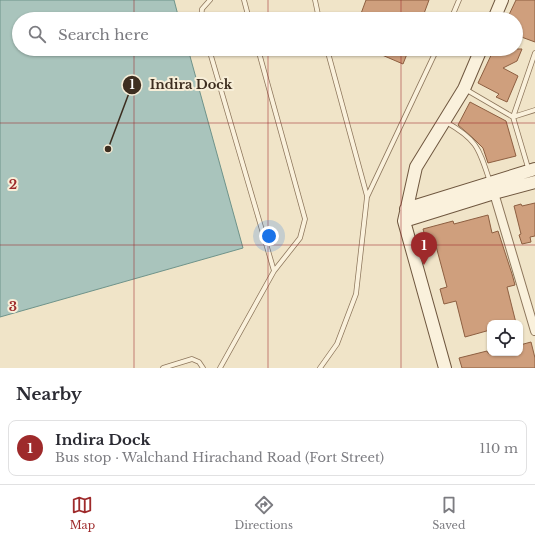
<!DOCTYPE html>
<meta charset="utf-8">
<style>
body{margin:0;font-family:"Libre Baskerville",serif;background:#f7f7f7;color:#2b2b33}
.controls{position:absolute;right:12px;bottom:12px;display:grid;overflow:hidden;border-radius:8px;box-shadow:0 1px 3px #0004}
.controls button{width:36px;height:36px;display:grid;place-items:center;padding:0;border:0;border-bottom:1px solid #e1e1e2;background:#fff;color:#2b2b33;font:20px sans-serif}
.you{position:absolute;left:269px;top:236px;width:14px;height:14px;margin:-10px;border:3px solid #fff;border-radius:50%;background:#1a73e8;box-shadow:0 0 0 6px #1a73e833}
.badge{display:grid;place-items:center;width:26px;height:26px;border-radius:50%;background:#9e2a2b;color:#fff;font-size:13px;font-weight:700}
.pin{position:absolute;translate:-50% -33px;filter:drop-shadow(0 1px 2px #0008)}
.pin::after{content:'';position:absolute;top:21px;width:14px;height:12px;background:inherit;clip-path:polygon(0 0,100% 0,50% 100%)}
.list{margin:0;padding:0;list-style:none}
h2{display:flex;justify-content:space-between;align-items:center;height:52px;margin:0;padding:0 16px;font-size:17px}
h2 small{font-size:13px;font-weight:400;color:#7c7c81}
.list li{display:grid;grid-template-columns:26px 1fr auto;gap:12px;align-items:center;box-sizing:border-box;height:56px;margin:0 8px 8px;padding:0 8px;border:1px solid #e1e1e2;border-radius:8px}
.list b{display:block;font-size:15px;white-space:nowrap}
.list p{margin:0;font-size:13px;white-space:nowrap;color:#7c7c81}
.list em{font-size:13px;font-style:normal;color:#7c7c81}
.icon{flex:none;width:22px;height:22px;fill:none;stroke:currentColor;stroke-width:2;stroke-linecap:round;stroke-linejoin:round}
.map{position:relative;flex:none;width:535px;height:368px;overflow:hidden}
.search{position:absolute;background:#fff;box-shadow:0 1px 3px #0004;left:12px;right:12px;top:12px;height:44px;display:flex;align-items:center;gap:10px;box-sizing:border-box;padding:0 14px;border-radius:22px;color:#7c7c81;font-size:15px}
.sheet{height:116px;background:#fff}
nav{display:flex;justify-content:space-around;align-items:center;box-sizing:border-box;height:56px;border-top:1px solid #e1e1e2;background:#fff;font-size:11px;color:#7c7c81}
nav a{display:grid;justify-items:center;gap:2px}
nav .on{color:#9e2a2b}
.map>svg:first-child{display:block}
</style>
<div class="map">
<svg width="535" height="368" viewBox="0 0 535 368">
<rect width="100%" height="100%" fill="#f0e4c8"/>
<path fill="#a9c4bc" stroke="#6f938a" d="M0,0H174L179,19H19V49H188L243,248L0,317Z"/>
<path fill="#cf9f7d" stroke="#8d5f41" d="M366,0H429L422,19H359Z
M516,0H535V42L516,35V19H507Z
M368,49H409L403,64Z
M494,49H522L517,61L503,68L518,76L507,102L496,97L499,94L478,83Z
M470,102L506,121L516,156L488,163L483,148L473,138L458,125Z
M535,203V236L530,237L531,242L522,244L519,235L521,234L514,206L521,204L522,206Z
M488,215L492,233L498,231L512,274L515,285L507,287L516,323H490V330L465,337L456,301L444,304L440,289L447,287L436,246L428,248L423,229L453,221L454,224Z
M531,342L535,358V368H462L459,358L487,351L488,353H520V345Z"/>
<g fill="none" stroke-linecap="round" stroke-linejoin="round">
<defs>
<path id="lane" d="M244,0L249,19
M315,0L319,19
M201,19L202,9L210,0
M451,19L459,0
M209,49L274,271L220,368
M258,49L305,219L300,238L274,271
M327,49L367,196
M465,89L513,117L535,110
M446,122C478,140 479,149 490,182
M529,171L513,117L535,53
M163,368L192,359L199,362L203,368
M320,368L337,344L356,294L367,197L437,49"/>
<path id="street" d="M494,193L535,331"/>
<path id="secondary" d="M494,19L502,0
M406,209L535,169
M404,221L494,193L535,182
M445,368L404,221L416,167L464,89L481,49"/>
</defs>
<use href="#lane" stroke="#8d765c" stroke-width="5.5"/>
<use href="#street" stroke="#8d765c" stroke-width="10"/>
<use href="#secondary" stroke="#6f573f" stroke-width="14"/>
<use href="#lane" stroke="#faf1dc" stroke-width="4"/>
<use href="#street" stroke="#faf1dc" stroke-width="8"/>
<use href="#secondary" stroke="#faf1dc" stroke-width="12"/>
</g>
<path fill="none" stroke="#9e2a2b" stroke-width="1" stroke-opacity="0.55" d="M134,0V19M268,0V19M401,0V19M134,49V368M268,49V368M401,49V368M0,123H535M0,245H535"/>
<g font-size="13" text-anchor="middle" font-weight="bold" fill="#9e2a2b" stroke="#f7eed8" stroke-width="4" stroke-linejoin="round" paint-order="stroke">
<text x="13" y="189">2</text>
<text x="13" y="311">3</text>
</g>
<path fill="none" stroke="#3d2e20" stroke-width="1.5" d="M108 149L132 85"/>
<g fill="#3d2e20" stroke="#f7eed8" stroke-width="1.5">
<circle cx="108" cy="149" r="4"/>
<circle cx="132" cy="85" r="10"/>
</g>
<g font-size="12" text-anchor="middle" font-weight="bold" fill="#fff">
<text x="132" y="89">1</text>
</g>
<g font-size="13" text-anchor="middle" font-weight="bold" fill="#3d2e20" stroke="#f7eed8" stroke-width="4" stroke-linejoin="round" paint-order="stroke">
<text x="191" y="89">Indira Dock</text>
</g>
</svg>
<div class="controls">
<button><svg class="icon" aria-label="locate" viewBox="0 0 24 24"><circle cx="12" cy="12" r="6"/><path d="M12 2v4M12 18v4M2 12h4M18 12h4"/></svg></button>
</div>
<div class="you"></div>
<div class="pin badge" style="left:424px;top:265px">1</div>
<div class="search"><svg class="icon" aria-label="search" viewBox="0 0 24 24"><circle cx="10" cy="10" r="6"/><path d="M15 15l6 6"/></svg>Search here</div>
</div>
<section class="sheet">
<h2>Nearby<small></small></h2>
<ul class="list">
<li><span class="badge">1</span><div><b>Indira Dock</b><p>Bus stop · Walchand Hirachand Road (Fort Street)</p></div><em>110 m</em></li>
</ul>
</section>
<nav>
<a class="on"><svg class="icon" aria-label="map" viewBox="0 0 24 24"><path d="M3 6l6-2 6 2 6-2v14l-6 2-6-2-6 2zM9 4v14M15 6v14"/></svg>Map</a>
<a><svg class="icon" aria-label="directions" viewBox="0 0 24 24"><path d="M12 3l9 9-9 9-9-9zM9 14v-3h6M13 9l2 2-2 2"/></svg>Directions</a>
<a><svg class="icon" aria-label="saved" viewBox="0 0 24 24"><path d="M7 4h10v16l-5-4-5 4z"/></svg>Saved</a>
</nav>
